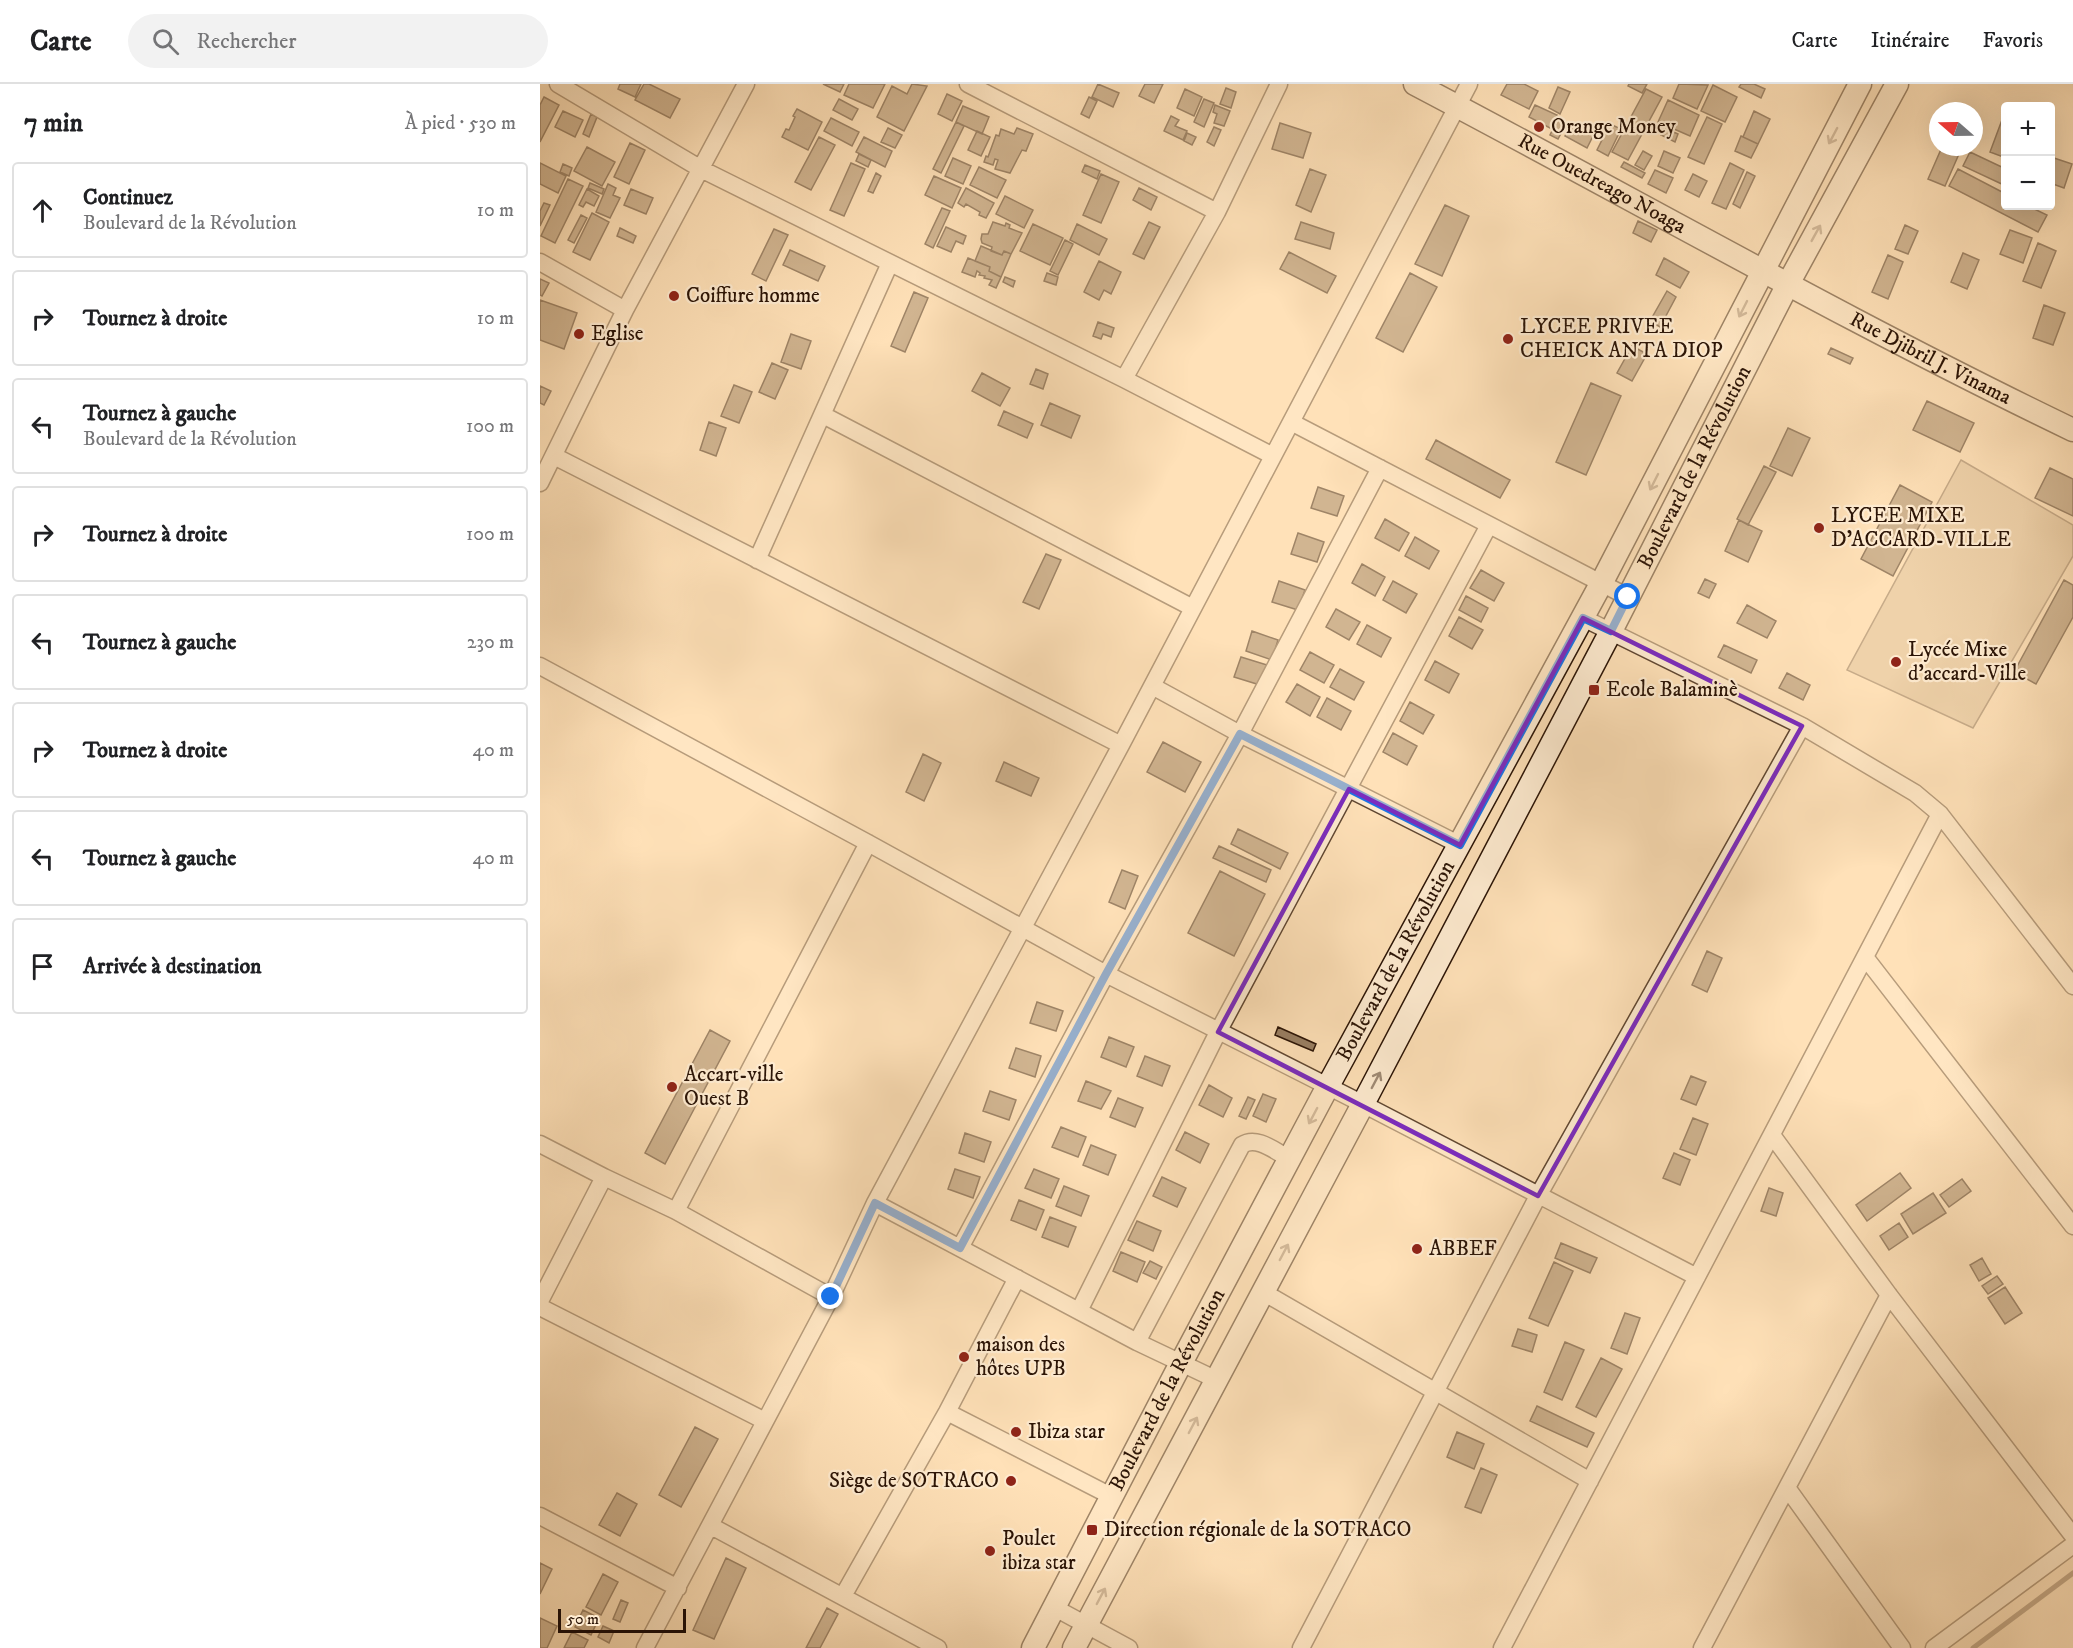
<!DOCTYPE html>
<html lang="fr">
<meta charset="utf-8">
<style>
body{margin:0;font-family:"IM FELL DW Pica",serif;background:#f2f2f2;color:#202124}
.controls{position:absolute;right:18px;top:18px;display:grid;overflow:hidden;border-radius:6px;box-shadow:0 6px 24px #0002}
.controls button{width:54px;height:54px;display:grid;place-items:center;padding:0;border:0;border-bottom:2px solid #e0e0e0;background:#fff;color:#202124;font:30px sans-serif}
.compass{position:absolute;left:1389px;top:18px;width:54px;height:54px;border-radius:50%;background:#fff;box-shadow:0 6px 24px #0002;rotate:290deg}
.scale{position:absolute;left:18px;bottom:15px;width:128px;box-sizing:border-box;padding-left:6px;border:3px solid #2b1406;border-top:0;font-size:16px;line-height:21px;white-space:nowrap;color:#2b1406;-webkit-text-stroke:4px #ffecd1;paint-order:stroke}
.stop{position:absolute;width:18px;height:18px;margin:-14px;border:4px solid #1a73e8;border-radius:50%;background:#fff}
.stop.end{background:#1a73e8;border-color:#fff;box-shadow:0 2px 6px #0008}
.list{margin:0;padding:0;list-style:none}
h2{display:flex;justify-content:space-between;align-items:center;height:78px;margin:0;padding:0 24px;font-size:26px}
h2 small{font-size:20px;font-weight:400;color:#757577}
.list li{display:grid;grid-template-columns:39px 1fr auto;gap:18px;align-items:center;box-sizing:border-box;height:96px;margin:0 12px 12px;padding:0 12px;border:2px solid #e0e0e0;border-radius:6px}
.list b{display:block;font-size:22px;white-space:nowrap}
.list p{margin:0;font-size:20px;white-space:nowrap;color:#757577}
.list em{font-size:20px;font-style:normal;color:#757577}
.icon{flex:none;width:33px;height:33px;fill:none;stroke:currentColor;stroke-width:2;stroke-linecap:round;stroke-linejoin:round}
.map{position:relative;flex:none;width:1533px;height:1564px;overflow:hidden}
header{display:flex;align-items:center;gap:36px;box-sizing:border-box;height:84px;padding:0 30px;background:#fff;border-bottom:2px solid #e0e0e0}
header strong{font-size:28px}
nav{display:flex;gap:33px;margin-inline-start:auto;font-size:21px}
.search{width:420px;height:54px;background:#f2f2f2;display:flex;align-items:center;gap:15px;box-sizing:border-box;padding:0 21px;border-radius:33px;color:#757577;font-size:22px}
main{display:flex}
aside{flex:1;background:#fff}
.map>svg:first-child{display:block}
</style>
<header>
<strong>Carte</strong>
<div class="search"><svg class="icon" aria-label="search" viewBox="0 0 24 24"><circle cx="10" cy="10" r="6"/><path d="M15 15l6 6"/></svg>Rechercher</div>
<nav><a>Carte</a><a>Itinéraire</a><a>Favoris</a></nav>
</header>
<main>
<aside>
<h2>7 min<small>À pied · 530 m</small></h2>
<ul class="list">
<li><svg class="icon" aria-label="ahead" viewBox="0 0 24 24"><path d="M12 20V5M6 11l6-6 6 6"/></svg><div><b>Continuez</b><p>Boulevard de la Révolution</p></div><em>10 m</em></li>
<li><svg class="icon" aria-label="right" viewBox="0 0 24 24"><path d="M7 20v-9h11M14 6l5 5-5 5"/></svg><div><b>Tournez à droite</b></div><em>10 m</em></li>
<li><svg class="icon" aria-label="left" viewBox="0 0 24 24"><path d="M17 20v-9H6M10 6l-5 5 5 5"/></svg><div><b>Tournez à gauche</b><p>Boulevard de la Révolution</p></div><em>100 m</em></li>
<li><svg class="icon" aria-label="right" viewBox="0 0 24 24"><path d="M7 20v-9h11M14 6l5 5-5 5"/></svg><div><b>Tournez à droite</b></div><em>100 m</em></li>
<li><svg class="icon" aria-label="left" viewBox="0 0 24 24"><path d="M17 20v-9H6M10 6l-5 5 5 5"/></svg><div><b>Tournez à gauche</b></div><em>230 m</em></li>
<li><svg class="icon" aria-label="right" viewBox="0 0 24 24"><path d="M7 20v-9h11M14 6l5 5-5 5"/></svg><div><b>Tournez à droite</b></div><em>40 m</em></li>
<li><svg class="icon" aria-label="left" viewBox="0 0 24 24"><path d="M17 20v-9H6M10 6l-5 5 5 5"/></svg><div><b>Tournez à gauche</b></div><em>40 m</em></li>
<li><svg class="icon" aria-label="arrive" viewBox="0 0 24 24"><path d="M6 21V4h12l-3 4 3 4H6"/></svg><div><b>Arrivée à destination</b></div></li>
</ul>
</aside>
<div class="map">
<svg width="1533" height="1564" viewBox="0 0 1533 1564">
<rect width="100%" height="100%" fill="#ffe1b8"/>
<filter id="stains"><feTurbulence type="fractalNoise" baseFrequency=".00333" numOctaves="4"/><feColorMatrix values="0 0 0 0 .2 0 0 0 0 .09 0 0 0 0 .02 0 0 0 .5 -.17"/></filter>
<radialGradient id="worn" r=".72"><stop offset=".6" stop-color="#630" stop-opacity="0"/><stop offset="1" stop-color="#630" stop-opacity=".3"/></radialGradient>
<path fill="#dbbe9a" stroke="#836950" stroke-width="1.5" d="M1421,376L1533,441V472L1433,644L1307,586Z"/>
<g fill="none" stroke-linecap="round" stroke-linejoin="round">
<path stroke="#7f654c" stroke-width="5" d="M1433,1564L1533,1489"/>
</g>
<path fill="#997f63" stroke="#2b1406" stroke-width="1.5" d="M80,0H101L95,13L78,5Z
M104,0H109L140,15L130,34L95,16Z
M283,0H304L300,8Z
M309,0H345L333,24L304,11Z
M372,0L387,2L364,47L337,33L352,2L367,10Z
M558,0L579,9L573,23L552,13Z
M605,0H623L614,19L599,12Z
M967,0H984L998,7L989,25L961,11Z
M1089,0H1107L1102,9L1088,2Z
M1139,0L1168,1L1157,25L1133,14Z
M1201,0H1214L1225,5L1221,14L1199,3Z
M1173,1L1197,13L1185,38L1161,27Z
M1018,3L1030,8L1020,30L1009,24Z
M686,4L696,8L691,24L680,20Z
M645,5L662,13L654,32L637,24Z
M1106,5L1122,13L1088,76L1072,68Z
M407,10L422,17L412,37L398,30Z
M4,13L19,21L0,58V21Z
M549,13L557,17L549,34L541,30Z
M299,15L318,25L312,36L293,26Z
M664,15L674,19L664,43L654,38Z
M1128,16L1159,31L1150,52L1118,38Z
M675,21L690,27L684,42L674,39L677,30L673,28Z
M995,21L1017,31L1010,44L989,33Z
M423,22L449,33L442,50L416,38Z
M257,25L282,38L268,66L242,53L246,45L249,46L255,33L253,32Z
M23,27L43,36L35,53L15,43Z
M1214,27L1230,35L1218,60L1203,53Z
M51,30L57,33L49,53L43,50Z
M631,32L639,36L635,42L647,47L643,56L624,47Z
M1167,33L1182,40L1164,80L1148,73Z
M291,34L319,48L312,62L284,47Z
M1018,35L1026,40L1018,55L1010,51Z
M1462,36L1466,37V74L1450,68Z
M416,38L424,42L401,89L393,85Z
M740,39L771,49L763,74L732,65Z
M1032,39L1054,50L1047,64L1025,52Z
M1070,40L1081,45L1068,72L1057,66Z
M674,43L681,46L674,62L667,58Z
M348,44L362,51L355,64L341,58Z
M477,44L493,50L486,67L482,66L470,89L455,85L458,76L455,75L453,81L444,78L446,72L448,73L456,51L459,52L461,45L474,50Z
M1124,44L1138,50L1135,58L1121,51Z
M437,47L450,53L441,72L428,66Z
M647,49L656,53L652,61L644,57Z
M1201,52L1218,60L1211,74L1195,67Z
M279,53L295,61L271,106L255,98Z
M324,53L352,67L345,83L316,68Z
M90,59L105,66L89,100L74,93Z
M47,63L75,78L62,102L34,87Z
M1402,63H1422L1405,102L1388,95Z
M1103,67L1112,72L1104,86L1095,81Z
M1124,67L1140,74L1133,89L1118,82Z
M1430,68L1466,85V102L1423,82Z
M319,70L331,76L328,83L316,77Z
M413,74L431,82L423,100L405,92Z
M1514,74L1532,80L1524,104L1510,99V84Z
M1084,78L1105,89L1102,94L1081,83Z
M0,79L26,92L18,109L0,100Z
M311,79L325,85L304,132L290,126Z
M1190,79L1204,86L1186,125L1172,119Z
M23,80L32,84L29,92L20,88Z
M545,81L560,87L557,95L542,88Z
M439,83L466,96L457,114L430,101Z
M770,85L786,91L771,128L756,121Z
M1418,85L1466,110V122H1488L1507,131L1498,148L1409,102Z
M1115,86L1133,94L1126,109L1108,100Z
M1207,88L1215,92L1200,124L1193,120Z
M336,89L341,92L333,109L328,107Z
M561,90L579,98L561,139L543,131Z
M1153,90L1167,97L1159,113L1145,106Z
M394,92L421,104L412,124L385,111Z
M28,95L43,102L15,159L1,152Z
M50,99L64,105L62,110L48,104Z
M68,100L76,104L73,111L80,114L70,134L56,128Z
M426,104L454,119L446,134L439,131L440,128L426,120L424,123L418,119Z
M599,104L617,113L611,126L593,116Z
M47,105L59,112L54,122L46,118L43,123L39,121Z
M91,105L113,114L106,130L84,121Z
M465,112L493,126L484,144L456,130Z
M4,119L10,121L0,142V127Z
M905,121L929,132L902,192L875,180Z
M402,124L410,127L393,164L385,160Z
M52,129L69,138L50,176L33,168Z
M41,131L47,134L34,159L28,156Z
M1098,137L1117,146L1111,158L1093,149Z
M453,138L465,142L466,139L470,141L469,144L482,149L471,170L464,167L462,171L451,167L452,163L442,159L441,155L442,150H448Z
M609,138L620,143L604,175L593,170Z
M761,138L794,149L790,165L755,155Z
M493,140L523,154L510,181L480,167Z
M537,140L567,155L559,171L530,156Z
M1365,141L1378,147L1368,170L1355,165Z
M406,143L426,152L423,160L416,157L411,168L397,162Z
M80,144L96,152L93,159L77,152Z
M234,145L248,151L226,197L212,190Z
M1470,146L1492,154L1483,179L1460,170Z
M525,156L533,160L518,191L510,187Z
M1498,159L1516,167L1501,204L1483,197Z
M441,162L462,171L464,167L471,170L461,193L449,187L450,183L435,177Z
M250,166L285,182L278,197L243,181Z
M749,168L796,192L787,209L740,185Z
M1423,169L1439,176L1427,205L1411,198Z
M1348,171L1363,178L1348,215L1332,208Z
M428,174L450,183L449,187L461,193L456,204L449,201L452,196L444,194L445,192L439,191L440,189L437,187L435,193L422,188Z
M1124,174L1149,188L1140,204L1116,191Z
M559,177L581,188L571,210L564,206L559,216L544,208Z
M507,189L518,193L516,201L504,197Z
M870,189L897,203L863,268L836,254Z
M465,193L475,197L473,203L463,198Z
M0,195L9,199L2,212L0,211Z
M1127,207L1136,213L1120,243L1110,237Z
M374,208L388,214L365,268L351,262Z
M0,216L37,229L24,265L0,256Z
M1504,221L1525,229L1513,261L1493,254Z
M558,238L574,244L571,253L563,250L561,255L553,252Z
M251,250L271,257L261,285L241,278Z
M1092,262L1107,270L1092,297L1077,289Z
M1291,264L1313,274L1310,280L1288,270Z
M232,279L248,286L235,315L219,308Z
M496,285L508,290L503,305L490,300Z
M442,289L470,304L460,322L432,307Z
M1051,299L1081,312L1046,391L1016,378Z
M194,301L212,308L199,339L181,332Z
M0,302L11,307L4,321L0,319Z
M1387,317L1434,339L1420,368L1373,346Z
M510,319L540,332L531,354L501,341Z
M464,327L493,340L487,354L458,341Z
M169,338L186,344L176,372L160,366Z
M1248,344L1270,354L1252,392L1230,382Z
M896,356L970,396L960,414L886,375Z
M1224,382L1236,388L1208,441L1197,435Z
M1510,384L1533,395V432L1495,414Z
M1360,401L1392,418L1353,492L1321,475Z
M778,403L804,412L797,432L771,424Z
M845,435L869,449L859,467L835,454Z
M1199,436L1222,447L1208,478L1185,467Z
M758,449L784,458L777,478L751,470Z
M875,453L899,467L889,485L865,472Z
M506,470L521,476L499,525L483,518Z
M822,480L845,493L835,512L812,499Z
M941,486L964,499L954,517L930,504Z
M1165,495L1176,500L1169,514L1158,509Z
M1524,496L1533,501V533L1496,600L1474,588Z
M739,497L765,506L758,526L732,518Z
M853,497L877,510L866,529L843,516Z
M926,512L948,524L941,538L919,526Z
M1207,521L1236,537L1227,554L1197,539Z
M796,525L820,538L809,556L786,543Z
M919,533L943,546L932,565L909,552Z
M827,541L851,554L841,573L817,560Z
M712,547L738,556L732,576L706,567Z
M1184,561L1217,576L1211,589L1178,573Z
M770,568L794,581L784,599L760,586Z
M701,573L727,581L720,601L694,593Z
M895,577L919,590L909,609L885,596Z
M800,585L824,598L814,616L790,603Z
M1247,589L1270,601L1263,616L1239,604Z
M757,600L780,613L770,632L746,618Z
M787,614L811,627L801,646L777,633Z
M870,618L894,631L883,650L860,637Z
M853,649L877,662L867,681L843,668Z
M623,658L661,678L645,708L607,688Z
M383,670L401,679L384,717L366,708Z
M464,678L499,694L491,712L456,697Z
M698,745L748,769L740,785L691,760Z
M679,762L731,786L726,798L673,774Z
M582,786L598,792L585,825L569,818Z
M680,787L725,810L694,872L648,849Z
M1167,867L1182,874L1167,908L1152,901Z
M497,918L523,927L516,947L490,939Z
M738,943L776,960L773,967L735,951Z
M170,946L190,957L125,1080L105,1069Z
M569,953L594,963L586,983L561,973Z
M476,964L501,972L495,993L469,984Z
M605,972L630,982L622,1002L597,992Z
M1151,992L1166,998L1156,1021L1141,1015Z
M546,997L571,1007L561,1025L538,1017Z
M669,1001L692,1014L683,1033L659,1021Z
M450,1007L476,1016L469,1036L443,1027Z
M723,1010L736,1015L726,1038L713,1032Z
M708,1013L715,1016L706,1035L699,1032Z
M578,1014L603,1024L595,1043L570,1033Z
M1153,1034L1168,1040L1156,1071L1140,1065Z
M521,1043L546,1053L538,1073L512,1063Z
M645,1048L669,1060L660,1079L636,1066Z
M425,1049L451,1058L444,1078L419,1069Z
M551,1061L576,1071L568,1091L543,1081Z
M1134,1069L1150,1076L1140,1101L1123,1094Z
M415,1085L440,1093L433,1114L408,1105Z
M494,1085L519,1095L511,1114L485,1104Z
M1360,1089L1371,1104L1327,1137L1316,1121Z
M622,1093L646,1104L637,1123L613,1112Z
M1422,1095L1431,1107L1409,1123L1400,1111Z
M524,1102L549,1112L541,1132L516,1122Z
M1229,1104L1243,1109L1236,1132L1221,1127Z
M1393,1109L1406,1129L1373,1150L1361,1130Z
M479,1116L504,1126L496,1146L471,1136Z
M510,1133L536,1143L528,1163L502,1153Z
M597,1137L621,1147L613,1167L588,1156Z
M1359,1139L1368,1153L1349,1166L1340,1152Z
M1021,1159L1057,1174L1050,1189L1015,1174Z
M581,1168L605,1178L597,1198L573,1187Z
M1442,1174L1451,1190L1439,1197L1430,1181Z
M610,1177L622,1183L616,1195L603,1189Z
M1014,1178L1033,1187L1008,1242L989,1234Z
M1457,1192L1463,1200L1448,1210L1442,1202Z
M1465,1203L1482,1229L1465,1240L1448,1214Z
M1085,1229L1100,1234L1087,1270L1071,1264Z
M978,1245L997,1251L992,1268L972,1262Z
M1025,1258L1044,1266L1022,1316L1004,1308Z
M1061,1274L1082,1285L1056,1333L1036,1323Z
M997,1322L1054,1349L1047,1363L990,1337Z
M155,1343L178,1355L141,1423L119,1411Z
M917,1348L944,1360L934,1385L907,1373Z
M941,1384L957,1391L941,1429L925,1423Z
M77,1409L97,1420L80,1452L59,1441Z
M186,1474L206,1484L174,1555L153,1546Z
M0,1479L12,1485L0,1510Z
M63,1490L78,1498L61,1531L46,1523Z
M81,1516L88,1519L80,1538L73,1535Z
M287,1524L298,1530L280,1564H266Z
M43,1526L59,1534L51,1551L35,1543Z
M0,1534L17,1542L7,1564H0Z
M63,1542L74,1547L69,1559L58,1553Z
M32,1548L48,1556L44,1564H24Z"/>
<g fill="none" stroke-linecap="round" stroke-linejoin="round">
<defs>
<path id="street" d="M18,0L161,85L584,295L733,372
M428,0L677,128
M0,178L85,226
M584,295L677,128L739,0
M283,331L653,524
M751,338L1088,513
M14,372L581,661
M0,399L85,226L206,0
M217,476L350,179
M1043,534L1262,642L1375,709L1400,730L1533,902
M0,582L328,759L566,890L823,1020L1157,1193
M612,602L700,650L920,761
M1325,873L1533,1142
M1232,1051L1349,1211L1533,1452
M0,1060L64,1093L136,1127L291,1213
M335,1119L597,1258L702,1061C717,1051 736,1068 750,1075
M136,1127L328,759
M420,1164L566,890L700,650L840,384
M723,1208L1050,1397
M0,1217L64,1093
M0,1223L225,1337
M539,1227L678,948L949,441
M597,1258L677,1296
M407,1328L573,1413
M1248,1405L1362,1564
M0,1432L138,1504
M171,1442L398,1564
M303,1512L407,1328L477,1194
M515,1524L589,1564
M105,1564L291,1213L335,1119L581,661L929,0
M761,1564L998,1112L1262,642
M962,1564L1400,730
M1162,1564L1349,1211
M1394,1564L1533,1461"/>
<g id="secondary">
<path id="s1" d="M875,0C1094,115 1310,239 1533,346"/>
<path id="s2" d="M493,1564L641,1279L788,1002L1062,498L1320,0"/>
<path id="s3" d="M534,1564L823,1020L1071,547L1248,200L1357,0"/>
</g>
</defs>
<use href="#street" stroke="#604732" stroke-width="19"/>
<use href="#secondary" stroke="#2b1406" stroke-width="25"/>
<use href="#street" stroke="#ffecd1" stroke-width="16"/>
<use href="#secondary" stroke="#ffecd1" stroke-width="22"/>
</g>
<defs><path id="oneway-shaft" d="M-6 0H5M1.5-3L5.5 0L1.5 3" fill="none" stroke-width="1.6" stroke-linecap="round" stroke-linejoin="round" transform="scale(1.5)"/></defs>
<g stroke="#a08b76">
<use href="#oneway-shaft" transform="translate(1293 52) rotate(118)"/>
<use href="#oneway-shaft" transform="translate(1276 149) rotate(-61)"/>
<use href="#oneway-shaft" transform="translate(1203 225) rotate(117)"/>
<use href="#oneway-shaft" transform="translate(1114 398) rotate(117)"/>
<use href="#oneway-shaft" transform="translate(836 996) rotate(-62)"/>
<use href="#oneway-shaft" transform="translate(773 1032) rotate(118)"/>
<use href="#oneway-shaft" transform="translate(744 1168) rotate(-62)"/>
<use href="#oneway-shaft" transform="translate(653 1341) rotate(-62)"/>
<use href="#oneway-shaft" transform="translate(561 1512) rotate(-62)"/>
</g>
<g fill="none" stroke-linecap="round" stroke-linejoin="round">
<path stroke="#1a73e8" stroke-width="8" d="M291,1213L335,1119L420,1164L566,890L700,650L920,761L1043,534L1071,547L1088,513"/>
</g>
<path d="M0 0H1533V1564H0ZM1043,534L1262,642L998,1112L678,948L809,705L920,761Z" fill="#ffe1b8" fill-opacity=".55" fill-rule="evenodd"/>
<path fill="none" stroke="#7b2cbf" stroke-width="4.5" stroke-linejoin="round" d="M1043,534L1262,642L998,1112L678,948L809,705L920,761Z"/>
<g fill="#8f2418" stroke="#ffecd1" stroke-width="2">
<circle cx="999" cy="43" r="6"/>
<circle cx="134" cy="212" r="6"/>
<circle cx="39" cy="250" r="6"/>
<circle cx="968" cy="255" r="6"/>
<circle cx="1279" cy="444" r="6"/>
<circle cx="1356" cy="578" r="6"/>
<rect x="1048" y="600" width="12" height="12" rx="3"/>
<circle cx="132" cy="1003" r="6"/>
<circle cx="877" cy="1165" r="6"/>
<circle cx="424" cy="1273" r="6"/>
<circle cx="476" cy="1348" r="6"/>
<circle cx="471" cy="1397" r="6"/>
<rect x="546" y="1440" width="12" height="12" rx="3"/>
<circle cx="450" cy="1467" r="6"/>
</g>
<g text-anchor="middle" dominant-baseline="central" stroke-width="4.5" stroke-linejoin="round" paint-order="stroke">
<g font-size="21" fill="#2b1406" stroke="#ffecd1" text-anchor="start">
<text x="1011" y="43">Orange Money</text>
<text x="146" y="212">Coiffure homme</text>
<text x="980" y="243">LYCEE PRIVEE<tspan x="980" dy="24">CHEICK ANTA DIOP</tspan></text>
<text x="51" y="250">Eglise</text>
<text x="1291" y="432">LYCEE MIXE<tspan x="1291" dy="24">D'ACCARD-VILLE</tspan></text>
<text x="1368" y="566">Lycée Mixe<tspan x="1368" dy="24">d'accard-Ville</tspan></text>
<text x="1066" y="606">Ecole Balaminè</text>
<text x="144" y="991">Accart-ville<tspan x="144" dy="24">Ouest B</tspan></text>
<text x="889" y="1165">ABBEF</text>
<text x="436" y="1261">maison des<tspan x="436" dy="24">hôtes UPB</tspan></text>
<text x="488" y="1348">Ibiza star</text>
<text x="459" y="1397" text-anchor="end">Siège de SOTRACO</text>
<text x="564" y="1446">Direction régionale de la SOTRACO</text>
<text x="462" y="1455">Poulet<tspan x="462" dy="24">ibiza star</tspan></text>
</g>
<g font-size="21" fill="#2b1406" stroke="#ffecd1">
<text stroke="none"><textPath href="#s1" startOffset="212">Rue Ouedreago Noaga</textPath></text>
<text stroke="none"><textPath href="#s1" startOffset="584">Rue Djibril J. Vinama</textPath></text>
<text stroke="none"><textPath href="#s3" startOffset="1334">Boulevard de la Révolution</textPath></text>
<text stroke="none"><textPath href="#s2" startOffset="777">Boulevard de la Révolution</textPath></text>
<text stroke="none"><textPath href="#s2" startOffset="291">Boulevard de la Révolution</textPath></text>
</g>
</g>
<rect width="100%" height="100%" filter="url(#stains)"/>
<rect width="100%" height="100%" fill="url(#worn)"/>
</svg>
<div class="controls">
<button>+</button>
<button>−</button>
</div>
<svg class="compass" viewBox="-18 -18 36 36"><path d="M0-13l5 13h-10z" fill="#e53935"/><path d="M0 13l5-13h-10z" fill="#757577"/></svg>
<div class="scale">50 m</div>
<div class="stop" style="left:1088px;top:513px"></div>
<div class="stop end" style="left:291px;top:1213px"></div>
</div>
</main>
